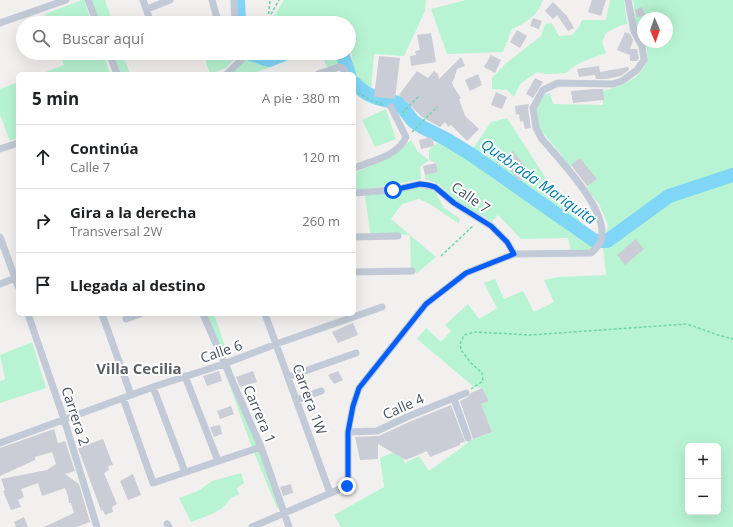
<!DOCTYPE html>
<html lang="es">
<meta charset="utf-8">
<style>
body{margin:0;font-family:"Open Sans",sans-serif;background:#f6f6f6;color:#202124}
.controls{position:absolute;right:12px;bottom:12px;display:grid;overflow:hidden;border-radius:6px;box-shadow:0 4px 16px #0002}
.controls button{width:36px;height:36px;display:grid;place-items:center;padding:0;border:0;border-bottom:1px solid #e0e0e0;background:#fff;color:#202124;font:20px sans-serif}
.compass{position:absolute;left:637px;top:12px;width:36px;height:36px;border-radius:50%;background:#fff;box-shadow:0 4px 16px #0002;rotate:178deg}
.stop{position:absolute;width:12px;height:12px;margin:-9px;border:3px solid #045ef7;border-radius:50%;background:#fff}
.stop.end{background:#045ef7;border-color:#fff;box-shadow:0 1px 4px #0008}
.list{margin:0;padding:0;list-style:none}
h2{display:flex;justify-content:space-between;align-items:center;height:52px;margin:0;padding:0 16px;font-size:17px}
h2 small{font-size:13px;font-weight:400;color:#757577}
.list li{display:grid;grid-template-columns:26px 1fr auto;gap:12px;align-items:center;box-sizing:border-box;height:64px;padding:0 16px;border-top:1px solid #e0e0e0}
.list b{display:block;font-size:15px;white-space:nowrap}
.list p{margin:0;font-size:13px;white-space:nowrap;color:#757577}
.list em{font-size:13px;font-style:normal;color:#757577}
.icon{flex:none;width:22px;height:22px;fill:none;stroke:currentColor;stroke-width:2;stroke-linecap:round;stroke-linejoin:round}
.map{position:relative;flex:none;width:733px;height:527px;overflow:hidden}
.search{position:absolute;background:#fff;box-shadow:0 4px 16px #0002;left:16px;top:16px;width:340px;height:44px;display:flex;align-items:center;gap:10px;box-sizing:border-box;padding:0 14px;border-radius:22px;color:#757577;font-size:15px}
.panel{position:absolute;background:#fff;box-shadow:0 4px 16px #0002;left:16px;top:72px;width:340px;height:244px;border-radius:6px}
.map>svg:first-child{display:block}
</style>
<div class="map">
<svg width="733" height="527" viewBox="0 0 733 527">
<rect width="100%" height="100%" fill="#f2efef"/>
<path fill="#b8f4d3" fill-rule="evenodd" d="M82,0H84L92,23H48L45,14Z
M91,0H105L113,23H100Z
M284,0H426L425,11L404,56L374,54L371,90L362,85L353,71L352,54L349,48V23H270Z
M466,0H543C538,15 526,23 512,29L503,52L447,54L431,9Z
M610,0H624L627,24L621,25L606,33L602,42L606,53C590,59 579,61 566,73L546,74L537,72L520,84L514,97L507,90L492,89V78L504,65L541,36L545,24L552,23L559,36L572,35L579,27L582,20H606Z
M633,0H733V527H341L334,515L384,487L380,458L399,450L405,463L419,456L429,471L465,445L471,440L492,432L481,404L489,401L482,388L474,387L417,339L426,328L441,342L451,331L445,325L468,304L479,319L497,308L484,283L495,279L504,299L523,291L534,312L554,302L544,280L558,277L606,275L603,247L608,225L599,204L586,187L596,179L580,158L569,167L560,153L537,126L535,112L540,100L544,95L550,93L553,104L603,105V91C623,86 650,76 647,51C646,45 641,40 639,34C635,23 635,11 633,0ZM643,18H667V42H643ZM688,446H718V512H688Z
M60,53H103L110,74H40L64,65Z
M203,53H238L239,54L226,68L210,74Z
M291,53H309L251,74H227L243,58C264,65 273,64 291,53Z
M321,53H339L341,66L328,69Z
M123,55L130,74H120L114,59Z
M18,82V138L10,141L0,115V89Z
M386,109L396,139L375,147L362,120Z
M507,118L558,197L581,222L585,231L598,235L596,245L590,251H571L568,238L521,239L498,215L492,222L482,215L473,214L456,202L439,184L425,179V175L438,171L436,163L429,160L420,167L421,179L392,185L354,191V173L393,156L411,140L418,152L429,160V150L441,140L468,156L491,122Z
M417,188H424L435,191L443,207L460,219L458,223L430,204L419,199L402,204L391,219L436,257L417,273L411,268L410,235L370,233L365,195Z
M205,314H214L228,355L221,358Z
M32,342L46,388L0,403V381L5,379L0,355Z
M230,365L282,506L277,508L252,448L223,367Z
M241,473L244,483L237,488L239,495C226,498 230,503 221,509C212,515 201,518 191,522L179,498L198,491L212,481Z"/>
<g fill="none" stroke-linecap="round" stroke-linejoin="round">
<path stroke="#80d6f6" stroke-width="14" d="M238,0L239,23
M248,53L269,60L286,53
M342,53L349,74
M354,83C369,98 379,99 399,103L413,121L422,127L446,139L472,155L595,241H607L669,196L733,175"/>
</g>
<path fill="#cacdd5" d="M592,0H606L601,16L588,12Z
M553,2L567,16L574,28L568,31L557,15L553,19L545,11Z
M642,7L645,15L637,17L635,10Z
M533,18L542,21L539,29L530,26Z
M517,30L527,36L520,48L510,42Z
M625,32L630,34L633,40L630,49H637L639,59L637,61H630V55L617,50Z
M431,33L436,62L411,66L410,56L416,55L415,51L420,50L417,35Z
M491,55L501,60L495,73L484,67Z
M379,56L400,58L395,99L374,97Z
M461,57L465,66L457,69L454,79L452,82L453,86L461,98L459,99L465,116L479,129L467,141L451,125L448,127L445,122L440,127L422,117L399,95L417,71L428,78L434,71L438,74L439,79Z
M599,66L600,72L628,67L629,70L621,76L606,79H596L595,75L579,77L577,69Z
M478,74L482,85L470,91L465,80Z
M535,78L543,82L533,98L526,94Z
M594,89H603L604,100L573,103L571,91Z
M496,92L507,97L502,109L491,105Z
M529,104L528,109L531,128L525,129L523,121L520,122L519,114L516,115L515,106Z
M432,137L434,146L421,149L419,140Z
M513,151L530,172L519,181L502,160Z
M580,158L597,179L587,186L571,165Z
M436,163L438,172L425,175L423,166Z
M636,239L644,249L625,265L617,255Z
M353,323L358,335L338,343L332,332Z
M219,371L222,381L207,386L203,376Z
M253,371L257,382L240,387L236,377Z
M338,371L343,380L334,384L328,375Z
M482,388L489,401L481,404L492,432L473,439L460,401L468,397L471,393Z
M451,405L465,442L460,443V445L430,457L427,451L406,460L378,444V459L360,460L355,437L379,436L409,422Z
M231,406L234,414L220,419L217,411Z
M220,425L222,434L214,437L210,427Z
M54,429L58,443L65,441L75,471L65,474L79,484L90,522L76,527H44L74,513L71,503H69L68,496L65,488L42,496L38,483L21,489L24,497L18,500L21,507L11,510L3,491L5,490L1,479L47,470L56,464L52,452L35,457V460L0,476V448Z
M103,439L113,465L108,466L109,470L104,473L117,504L112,507L113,512L105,515L103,510L101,511L98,502L78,448Z
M133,474L141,495L128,500L120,481Z
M291,484L293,493L283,496L280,487Z
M24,517L28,527H16L14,522Z"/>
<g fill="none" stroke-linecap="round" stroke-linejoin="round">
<path stroke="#6cd6a9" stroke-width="1.5" stroke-dasharray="3 2" stroke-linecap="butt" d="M268,19L270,0
M266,23L279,0
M354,89C363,97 372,101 384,105
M402,113L419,96
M412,132L438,106
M441,256L474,225
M471,389L483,381L482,373L471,363L461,350L460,344L464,335L475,332L530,335L687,324L721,336L733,339"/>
<path stroke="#c1cad6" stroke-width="7" d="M88,0L97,23
M143,0L151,23
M234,0L235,23
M147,9L170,0
M0,23L66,0
M205,23L217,18L212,0
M109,53L117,74
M110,56L120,53
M227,74L243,58L241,53
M318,74L339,67L343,68L346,74
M0,149L18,143
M354,168C372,161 398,156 406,137L391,107
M354,193L393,190L420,184L435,187L454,203L491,226L507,242L514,254
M0,237L18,286
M354,237L398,236
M354,272L412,271
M0,284L18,277
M28,314L64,419L97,527
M102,314L131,395
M203,314L261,447L289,527
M265,314L330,493
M126,319L140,314
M185,376L218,461
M288,377L356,353
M153,387L185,472
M123,398L153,483L261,447
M454,399L468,438
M297,400L321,391
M348,432L377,431L407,417L466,393
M0,443L153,387L224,364L276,344L382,307
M167,524L169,527
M252,527L347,486L348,481V432L353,406L359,388L426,304L466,273L514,254L591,253C597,248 602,243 602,235C604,206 561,161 542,139L536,128L533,108L543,90L558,83L613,84L622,81L637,70L644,60L642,46L634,31L628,0"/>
</g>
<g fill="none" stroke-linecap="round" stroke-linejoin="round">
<path stroke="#045ef7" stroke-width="5" d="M347,486L348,481V432L353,406L359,388L426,304L466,273L514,254L507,242L491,226L454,203L435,187L428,185L420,184L393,190"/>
</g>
<g text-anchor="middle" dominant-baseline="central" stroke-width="4" stroke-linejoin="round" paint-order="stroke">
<g font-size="14" fill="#45515f" stroke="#fff">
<text transform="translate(471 197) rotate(35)">Calle 7</text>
<text transform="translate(221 351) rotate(-19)">Calle 6</text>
<text transform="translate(310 399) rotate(70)">Carrera 1W</text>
<text transform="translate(403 406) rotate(-24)">Calle 4</text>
<text transform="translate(260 414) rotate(67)">Carrera 1</text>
<text transform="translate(76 416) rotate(72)">Carrera 2</text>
</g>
<g font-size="15" font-style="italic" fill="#017eaf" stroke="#fff">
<text transform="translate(539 181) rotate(35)">Quebrada Mariquita</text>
</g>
<g font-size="15" font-weight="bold" fill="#5b5f65" stroke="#fff">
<text x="139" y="368">Villa Cecilia</text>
</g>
</g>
</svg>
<div class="controls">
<button>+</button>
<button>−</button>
</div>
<svg class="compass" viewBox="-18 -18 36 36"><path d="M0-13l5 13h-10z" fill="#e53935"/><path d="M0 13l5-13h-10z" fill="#757577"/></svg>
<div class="stop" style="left:393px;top:190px"></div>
<div class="stop end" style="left:347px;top:486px"></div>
<div class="search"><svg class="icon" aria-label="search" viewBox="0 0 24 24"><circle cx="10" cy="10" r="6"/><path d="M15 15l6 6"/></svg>Buscar aquí</div>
<section class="panel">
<h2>5 min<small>A pie · 380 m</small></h2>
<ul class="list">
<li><svg class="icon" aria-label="ahead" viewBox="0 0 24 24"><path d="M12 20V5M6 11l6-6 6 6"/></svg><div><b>Continúa</b><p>Calle 7</p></div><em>120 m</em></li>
<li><svg class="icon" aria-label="right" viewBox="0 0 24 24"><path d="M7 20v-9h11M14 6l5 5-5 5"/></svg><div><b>Gira a la derecha</b><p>Transversal 2W</p></div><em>260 m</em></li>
<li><svg class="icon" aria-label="arrive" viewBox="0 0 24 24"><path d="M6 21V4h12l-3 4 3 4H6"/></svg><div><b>Llegada al destino</b></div></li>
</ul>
</section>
</div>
